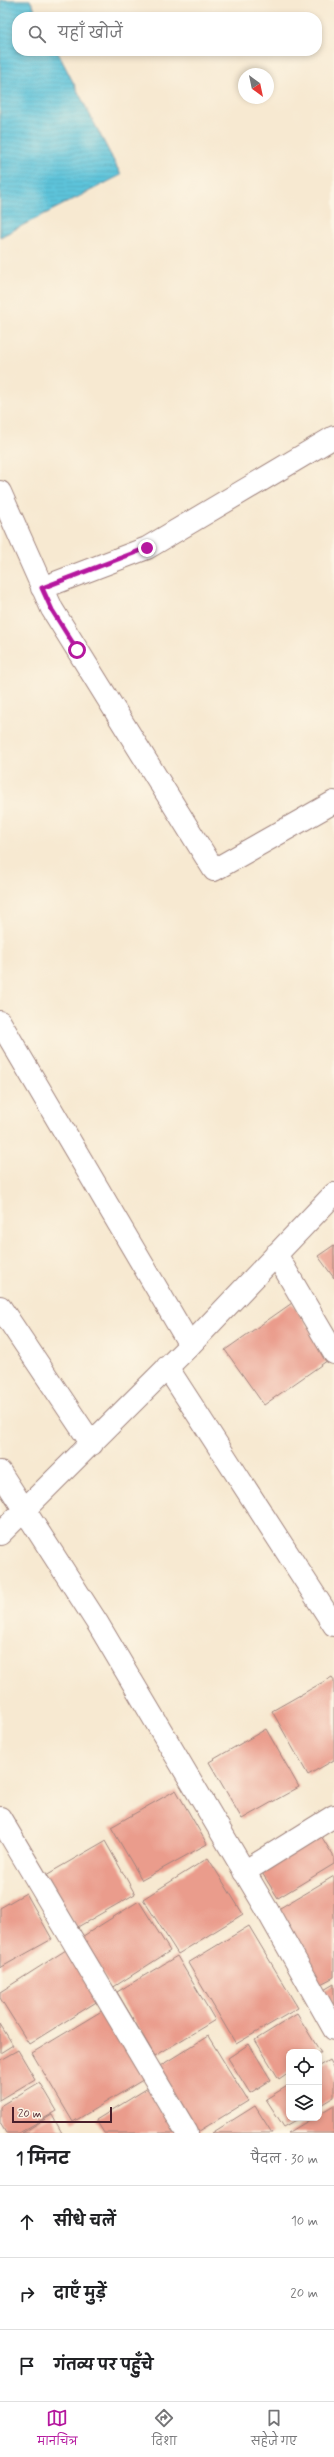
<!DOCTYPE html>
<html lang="hi">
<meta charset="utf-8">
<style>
body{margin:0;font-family:Mynerve,"Playpen Sans Deva",sans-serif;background:#f6f6f6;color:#202124}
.controls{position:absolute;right:12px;bottom:12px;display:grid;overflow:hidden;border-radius:8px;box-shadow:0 2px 6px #0003}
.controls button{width:36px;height:36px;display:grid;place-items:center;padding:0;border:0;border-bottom:1px solid #e0e0e0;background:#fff;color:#202124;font:20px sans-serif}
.compass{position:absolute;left:238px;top:68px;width:36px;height:36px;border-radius:50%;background:#fff;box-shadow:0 2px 6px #0003;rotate:147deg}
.scale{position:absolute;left:12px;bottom:10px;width:100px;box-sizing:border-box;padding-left:4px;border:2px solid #4a1f2b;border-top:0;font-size:11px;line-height:14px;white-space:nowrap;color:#4a1f2b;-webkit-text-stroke:3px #fcf5e5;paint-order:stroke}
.stop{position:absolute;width:12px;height:12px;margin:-9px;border:3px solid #b5179e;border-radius:50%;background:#fff}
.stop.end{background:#b5179e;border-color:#fff;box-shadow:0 1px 4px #0008}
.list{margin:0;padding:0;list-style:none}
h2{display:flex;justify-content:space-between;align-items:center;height:52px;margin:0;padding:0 16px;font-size:17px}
h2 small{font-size:13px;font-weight:400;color:#757577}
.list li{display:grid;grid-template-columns:26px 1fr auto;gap:12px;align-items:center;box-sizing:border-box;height:72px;padding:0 16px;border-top:1px solid #e0e0e0}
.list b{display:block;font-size:15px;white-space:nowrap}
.list em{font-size:13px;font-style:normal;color:#757577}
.icon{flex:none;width:22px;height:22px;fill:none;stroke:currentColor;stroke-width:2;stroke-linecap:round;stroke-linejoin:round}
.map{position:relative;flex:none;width:334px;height:2133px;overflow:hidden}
.search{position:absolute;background:#fff;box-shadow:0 2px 6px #0003;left:12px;right:12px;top:12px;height:44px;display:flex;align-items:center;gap:10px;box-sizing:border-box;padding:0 14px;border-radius:16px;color:#757577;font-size:15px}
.sheet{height:268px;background:#fff}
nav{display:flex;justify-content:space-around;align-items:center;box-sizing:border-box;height:56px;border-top:1px solid #e0e0e0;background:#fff;font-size:11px;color:#757577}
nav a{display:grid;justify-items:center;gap:2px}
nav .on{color:#b5179e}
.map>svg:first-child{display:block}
</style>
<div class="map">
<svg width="334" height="2133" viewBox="0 0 334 2133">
<defs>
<pattern id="water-rules" width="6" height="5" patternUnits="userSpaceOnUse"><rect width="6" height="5" fill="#5dc4db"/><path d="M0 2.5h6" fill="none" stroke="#52a8bc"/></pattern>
</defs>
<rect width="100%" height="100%" fill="#fcf5e5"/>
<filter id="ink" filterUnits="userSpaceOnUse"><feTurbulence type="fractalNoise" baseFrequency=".025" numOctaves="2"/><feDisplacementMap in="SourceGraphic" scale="8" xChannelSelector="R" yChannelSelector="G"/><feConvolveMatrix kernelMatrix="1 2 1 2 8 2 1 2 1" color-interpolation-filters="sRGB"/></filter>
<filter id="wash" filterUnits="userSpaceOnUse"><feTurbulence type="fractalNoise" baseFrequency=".012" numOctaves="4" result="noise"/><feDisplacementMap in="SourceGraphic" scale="16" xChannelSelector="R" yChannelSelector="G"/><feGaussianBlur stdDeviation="0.9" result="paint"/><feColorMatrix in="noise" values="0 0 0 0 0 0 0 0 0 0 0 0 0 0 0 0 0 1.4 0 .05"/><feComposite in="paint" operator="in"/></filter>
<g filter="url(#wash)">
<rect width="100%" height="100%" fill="#f7e9d1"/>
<path fill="url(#water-rules)" stroke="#547283" d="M0,0H30L39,17H17V51H57L121,175L0,237Z"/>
<g id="blocks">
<path fill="#ea9c8c" d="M334,1245V1278L318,1256Z
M292,1303L331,1358L264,1405L225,1350Z
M332,1677L334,1680V1760L308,1775L272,1711Z
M266,1729L299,1787L242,1819L209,1762Z
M176,1790L207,1844L142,1880L111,1827Z
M318,1831L334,1857V1864L278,1898L259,1868Z
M105,1841L135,1894L76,1928L46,1875Z
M208,1858L243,1914L178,1954L143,1899Z
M334,1876V1977L319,1985L275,1911Z
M26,1893L52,1939L0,1968V1908Z
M139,1901L170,1951L112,1988L80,1938Z
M249,1926L298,2008L236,2044L188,1963Z
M66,1950L98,2001L29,2044L0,1998V1992Z
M177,1956L215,2020L155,2056L117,1992Z
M334,1984V2010L322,1991Z
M105,2009L146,2078L73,2122L32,2053Z
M297,2014L321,2053L289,2052V2072L279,2079L255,2040Z
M0,2024L13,2045L0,2053Z
M208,2036L248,2101L196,2133L155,2069Z
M249,2044L271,2080L250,2093L228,2058Z
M18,2050L35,2079L0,2100V2060Z
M329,2060L334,2069V2097L319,2106V2066Z
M40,2082L57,2111L19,2133H6L0,2123V2106Z
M289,2085V2118H300L284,2127L266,2099Z
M148,2088L176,2133H104L96,2120Z
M334,2105V2133H288L313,2118H319V2114Z
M255,2106L272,2133H212Z
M52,2115L62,2133H22Z"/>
</g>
</g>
<g filter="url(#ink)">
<use href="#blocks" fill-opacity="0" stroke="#a0847e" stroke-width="1"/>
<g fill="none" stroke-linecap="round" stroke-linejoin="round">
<defs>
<path id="minor" d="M0,492L52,609L214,870L334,802
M42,588L147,548L334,437
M0,1022L190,1345
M276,1254L334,1353
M0,1307L92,1444
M167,1367L334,1625
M0,1472L98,1624L266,1908L334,2029
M0,1534L190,1345L334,1194
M0,1818L187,2133
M244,1872L334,1816"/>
</defs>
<use href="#minor" stroke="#a0847e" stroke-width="24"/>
<use href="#minor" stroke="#fff" stroke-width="22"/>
</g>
</g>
<g fill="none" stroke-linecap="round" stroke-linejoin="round" filter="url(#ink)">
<path stroke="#b5179e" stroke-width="5" d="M77,650L52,610L42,588L147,548"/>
</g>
</svg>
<div class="controls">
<button><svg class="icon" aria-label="locate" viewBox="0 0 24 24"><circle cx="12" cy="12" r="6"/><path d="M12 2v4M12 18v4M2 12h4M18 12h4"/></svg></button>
<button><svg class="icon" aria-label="layers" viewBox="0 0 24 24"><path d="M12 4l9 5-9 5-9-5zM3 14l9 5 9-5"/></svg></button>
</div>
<svg class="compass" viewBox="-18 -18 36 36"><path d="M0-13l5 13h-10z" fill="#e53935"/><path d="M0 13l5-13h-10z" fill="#757577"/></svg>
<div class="scale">20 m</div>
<div class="stop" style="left:77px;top:650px"></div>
<div class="stop end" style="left:147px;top:548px"></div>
<div class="search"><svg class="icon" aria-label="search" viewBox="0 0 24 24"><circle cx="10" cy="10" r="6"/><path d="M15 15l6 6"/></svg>यहाँ खोजें</div>
</div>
<section class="sheet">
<h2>1 मिनट<small>पैदल · 30 m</small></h2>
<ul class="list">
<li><svg class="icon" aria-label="ahead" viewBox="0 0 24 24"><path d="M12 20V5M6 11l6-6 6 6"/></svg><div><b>सीधे चलें</b></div><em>10 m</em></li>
<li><svg class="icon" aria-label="right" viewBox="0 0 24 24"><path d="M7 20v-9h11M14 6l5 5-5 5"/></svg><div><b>दाएँ मुड़ें</b></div><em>20 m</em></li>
<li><svg class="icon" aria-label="arrive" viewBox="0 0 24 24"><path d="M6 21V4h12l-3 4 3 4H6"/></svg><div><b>गंतव्य पर पहुँचे</b></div></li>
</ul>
</section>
<nav>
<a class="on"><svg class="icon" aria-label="map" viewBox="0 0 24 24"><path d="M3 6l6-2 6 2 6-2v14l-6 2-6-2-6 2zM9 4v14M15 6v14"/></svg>मानचित्र</a>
<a><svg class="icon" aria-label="directions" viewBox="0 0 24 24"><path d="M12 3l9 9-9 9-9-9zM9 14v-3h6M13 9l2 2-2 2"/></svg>दिशा</a>
<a><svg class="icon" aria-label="saved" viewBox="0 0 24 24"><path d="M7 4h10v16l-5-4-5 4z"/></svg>सहेजे गए</a>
</nav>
